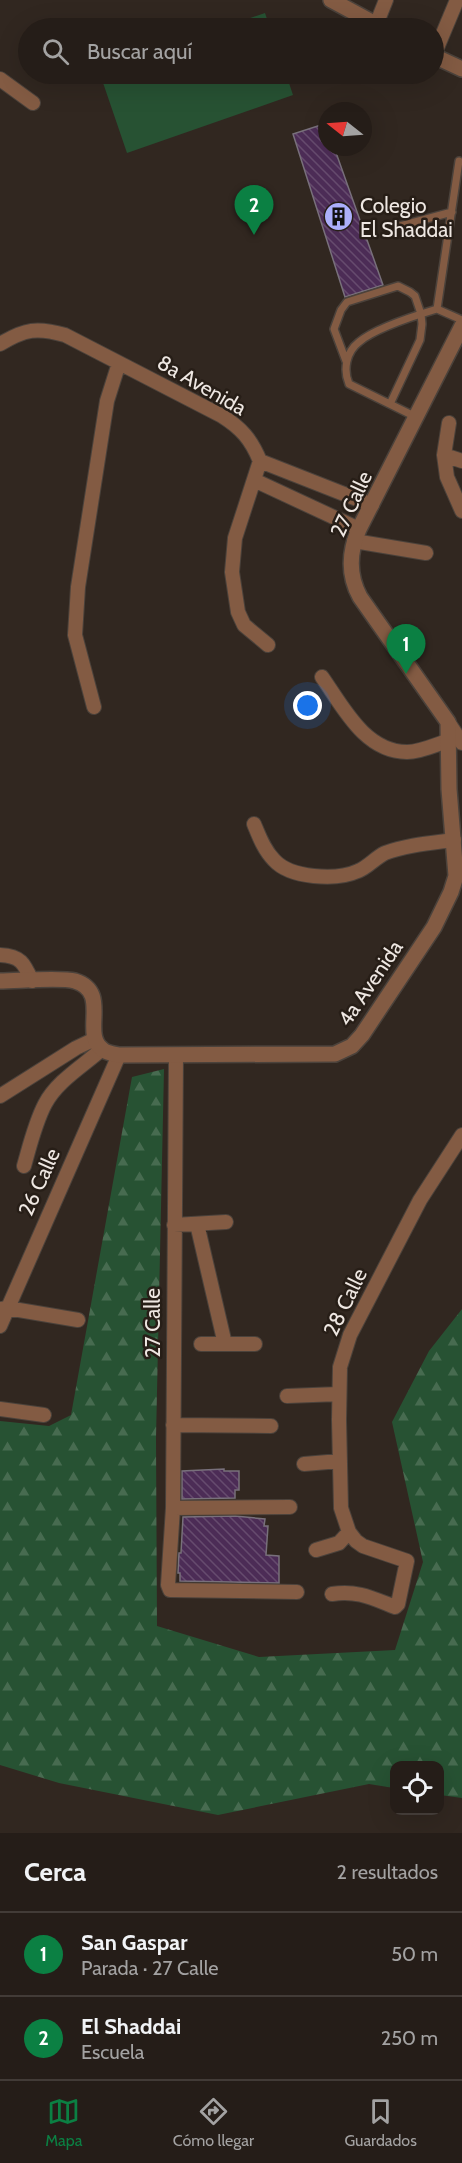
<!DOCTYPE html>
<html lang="es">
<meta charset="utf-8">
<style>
body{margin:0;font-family:Cabin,sans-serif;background:#312a25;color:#f1f3f6}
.controls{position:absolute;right:18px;bottom:18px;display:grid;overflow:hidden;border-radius:12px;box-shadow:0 6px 24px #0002}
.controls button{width:54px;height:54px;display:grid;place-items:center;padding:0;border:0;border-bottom:2px solid #423b37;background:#251d18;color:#f1f3f6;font:30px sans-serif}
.compass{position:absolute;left:318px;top:102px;width:54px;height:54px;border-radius:50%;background:#251d18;box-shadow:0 6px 24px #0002;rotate:287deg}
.you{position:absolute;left:308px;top:706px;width:21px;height:21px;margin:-15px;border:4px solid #fff;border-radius:50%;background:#1a73e8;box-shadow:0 0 0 9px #1a73e833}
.badge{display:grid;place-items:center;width:39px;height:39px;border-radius:50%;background:#0b8043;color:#fff;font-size:20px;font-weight:700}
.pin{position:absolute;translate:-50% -50px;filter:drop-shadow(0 2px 3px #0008)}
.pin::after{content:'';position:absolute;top:32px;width:21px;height:18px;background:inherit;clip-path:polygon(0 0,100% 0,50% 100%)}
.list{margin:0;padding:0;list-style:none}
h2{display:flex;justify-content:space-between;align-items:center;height:78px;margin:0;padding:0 24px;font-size:26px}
h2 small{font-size:20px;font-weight:400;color:#a3a2a2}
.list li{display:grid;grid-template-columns:39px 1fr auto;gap:18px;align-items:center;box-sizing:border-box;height:84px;padding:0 24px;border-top:2px solid #423b37}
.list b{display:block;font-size:22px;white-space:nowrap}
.list p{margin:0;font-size:20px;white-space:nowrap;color:#a3a2a2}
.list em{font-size:20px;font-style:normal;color:#a3a2a2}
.icon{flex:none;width:33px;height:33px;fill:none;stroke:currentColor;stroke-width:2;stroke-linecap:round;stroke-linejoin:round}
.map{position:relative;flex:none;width:462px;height:1833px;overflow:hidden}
.search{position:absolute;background:#251d18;box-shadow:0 6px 24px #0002;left:18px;right:18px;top:18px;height:66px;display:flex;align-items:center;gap:15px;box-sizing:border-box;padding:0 21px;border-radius:33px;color:#a3a2a2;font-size:22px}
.sheet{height:246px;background:#251d18}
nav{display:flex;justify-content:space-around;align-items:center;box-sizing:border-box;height:84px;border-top:2px solid #423b37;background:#251d18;font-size:16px;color:#a3a2a2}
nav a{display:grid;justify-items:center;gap:3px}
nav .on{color:#0b8043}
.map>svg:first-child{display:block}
</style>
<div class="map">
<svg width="462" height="1833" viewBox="0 0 462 1833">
<defs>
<pattern id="forest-firs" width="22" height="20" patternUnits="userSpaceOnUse" patternTransform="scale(1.5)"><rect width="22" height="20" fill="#275233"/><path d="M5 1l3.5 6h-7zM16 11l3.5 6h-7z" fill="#476b50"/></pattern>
<pattern id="building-back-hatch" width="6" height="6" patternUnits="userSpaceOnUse" patternTransform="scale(1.5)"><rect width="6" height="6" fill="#4c2c56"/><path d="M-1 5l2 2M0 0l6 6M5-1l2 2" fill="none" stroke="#664b6e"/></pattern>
</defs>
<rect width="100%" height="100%" fill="#312720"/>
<path fill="url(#forest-firs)" d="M164,1069L156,1438L157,1626L259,1657L395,1650L423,1562L392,1422L429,1351L462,1309V1798L440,1795V1766H394V1788L369,1784L218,1815L59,1783L0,1765V1421L49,1426L71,1415L132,1077Z"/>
<path fill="#275233" d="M265,13L270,28H221Z
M100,74H286L293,95L127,153Z"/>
<path fill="url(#building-back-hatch)" stroke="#78707b" stroke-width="1.5" d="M327,123V147H334L383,285L345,297L293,134Z
M224,1469V1471H239V1490H235V1498L182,1499V1471Z
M235,1516L265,1519L264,1526H268L266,1555L279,1556V1583L180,1581V1573H178L179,1553H181L183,1517Z"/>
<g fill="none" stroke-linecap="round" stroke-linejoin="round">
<defs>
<path id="service" d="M400,226L452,212
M437,309L459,161
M346,361L334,329L341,310L347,302L398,286L410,292L415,296L421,314L422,324L420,340L390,404
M416,417L349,384C343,370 346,352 359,342C374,329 417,315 437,309L462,320"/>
<path id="minor" d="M376,25L386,0
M434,55L457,0
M0,79L33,103
M0,344C25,329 37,327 65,335L222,416C241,428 251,439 260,461L372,505
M449,423L444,455L447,477L462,511
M444,455L462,461
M260,461L235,538L232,572L238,612L244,625L268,645
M254,480L359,529
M354,541L426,553
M322,677C343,707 365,752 407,752C420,752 435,745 447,741
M94,707L75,635L78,587L107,401L119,363
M448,722L462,743
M254,824C259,836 264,850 274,860C290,878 336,881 358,871C368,867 375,858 385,853C406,845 431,843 454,840
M0,955C21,956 24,963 32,981
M176,1055L173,1508L168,1585L170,1590L297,1592
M0,1096L76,1048L95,1039
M24,1166C30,1145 35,1123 45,1104C57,1081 83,1066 102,1049
M197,1224L225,1344
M174,1225L226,1222
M0,1309L7,1308L78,1320
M0,1326L119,1055
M201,1344H255
M287,1396L339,1394
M0,1409L44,1415
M173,1425L271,1426
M304,1464L340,1461
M173,1508L290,1507
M316,1550L339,1543L349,1532
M332,1594C357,1590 372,1598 395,1607L398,1604L407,1561L363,1546L356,1541L349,1532L341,1508L339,1420L340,1367L350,1335L420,1200L462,1135"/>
<path id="tertiary" d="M331,0L383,28
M434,56L462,69
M0,981C18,981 60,977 75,981C111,992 81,1033 102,1049C106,1053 114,1054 119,1055L335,1054L352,1046L362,1035L434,927L451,892L456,876L449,789L448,722L360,597C348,575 349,552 359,529L462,326"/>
</defs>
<use href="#service" stroke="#4b423b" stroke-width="10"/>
<use href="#minor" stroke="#4b423b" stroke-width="16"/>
<use href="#tertiary" stroke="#4b423b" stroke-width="18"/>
<use href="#service" stroke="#835b43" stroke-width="7"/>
<use href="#minor" stroke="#835b43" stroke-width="14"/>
<use href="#tertiary" stroke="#835b43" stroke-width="15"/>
</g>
<defs>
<symbol id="building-disc" viewBox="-11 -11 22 22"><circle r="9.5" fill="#acaffb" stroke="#271e17"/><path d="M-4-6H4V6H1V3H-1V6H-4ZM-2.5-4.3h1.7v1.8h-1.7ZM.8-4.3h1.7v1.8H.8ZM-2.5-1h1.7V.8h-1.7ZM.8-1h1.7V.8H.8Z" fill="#111"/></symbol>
</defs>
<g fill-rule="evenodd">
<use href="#building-disc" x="322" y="200" width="33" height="33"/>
</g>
<g text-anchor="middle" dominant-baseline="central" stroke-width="5" stroke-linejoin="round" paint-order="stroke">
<g font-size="21" fill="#eee7e2" stroke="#271e17" text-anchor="start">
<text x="360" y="205">Colegio<tspan x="360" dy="24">El Shaddai</tspan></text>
</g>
<g font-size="21" fill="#eee7e2" stroke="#271e17">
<text transform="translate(202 385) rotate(30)">8a Avenida</text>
<text transform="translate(351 504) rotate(-65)">27 Calle</text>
<text transform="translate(370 983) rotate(-56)">4a Avenida</text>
<text transform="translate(39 1182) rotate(-66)">26 Calle</text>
<text transform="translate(345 1302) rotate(-64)">28 Calle</text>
<text transform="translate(152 1323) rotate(-90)">27 Calle</text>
</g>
</g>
</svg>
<div class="controls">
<button><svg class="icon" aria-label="locate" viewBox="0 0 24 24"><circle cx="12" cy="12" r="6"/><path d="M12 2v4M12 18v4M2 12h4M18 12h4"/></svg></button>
</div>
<svg class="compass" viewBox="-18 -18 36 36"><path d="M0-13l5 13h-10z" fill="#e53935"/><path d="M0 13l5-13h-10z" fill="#a3a2a2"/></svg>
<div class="you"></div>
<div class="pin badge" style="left:406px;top:674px">1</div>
<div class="pin badge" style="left:254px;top:235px">2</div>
<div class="search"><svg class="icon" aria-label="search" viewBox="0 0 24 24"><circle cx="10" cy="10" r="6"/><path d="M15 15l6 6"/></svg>Buscar aquí</div>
</div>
<section class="sheet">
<h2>Cerca<small>2 resultados</small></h2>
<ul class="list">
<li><span class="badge">1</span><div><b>San Gaspar</b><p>Parada · 27 Calle</p></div><em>50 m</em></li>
<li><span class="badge">2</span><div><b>El Shaddai</b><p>Escuela</p></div><em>250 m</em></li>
</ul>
</section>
<nav>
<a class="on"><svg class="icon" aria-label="map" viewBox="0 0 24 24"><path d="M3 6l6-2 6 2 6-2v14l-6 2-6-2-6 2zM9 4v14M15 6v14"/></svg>Mapa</a>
<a><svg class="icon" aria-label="directions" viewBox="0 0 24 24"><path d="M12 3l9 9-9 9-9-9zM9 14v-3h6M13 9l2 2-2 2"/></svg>Cómo llegar</a>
<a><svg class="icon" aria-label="saved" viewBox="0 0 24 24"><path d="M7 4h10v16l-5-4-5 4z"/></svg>Guardados</a>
</nav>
